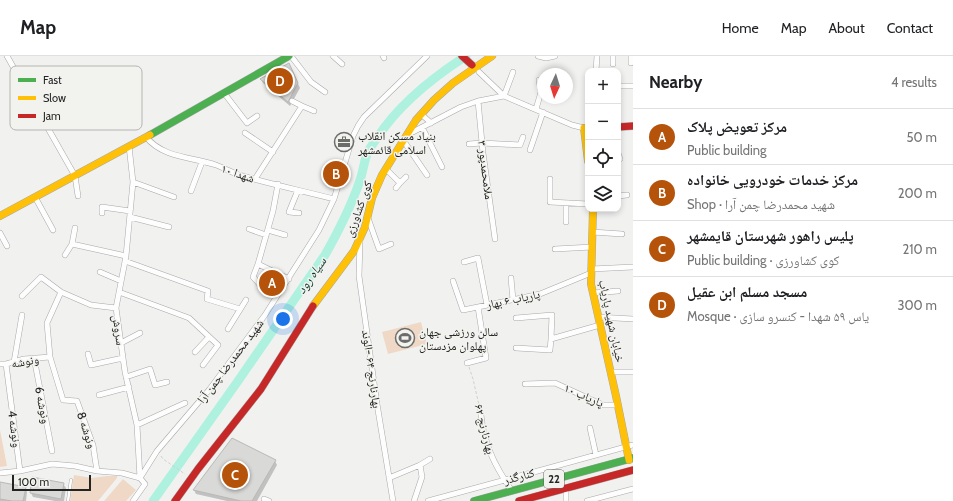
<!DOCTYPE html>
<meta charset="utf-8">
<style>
body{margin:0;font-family:Cabin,"Noto Naskh Arabic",sans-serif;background:#f6f6f6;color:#202124}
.controls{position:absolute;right:12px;top:12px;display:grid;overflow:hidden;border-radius:8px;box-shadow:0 2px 6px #0003}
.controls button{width:36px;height:36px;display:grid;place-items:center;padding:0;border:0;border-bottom:1px solid #e0e0e0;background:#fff;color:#202124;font:20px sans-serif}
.compass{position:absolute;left:537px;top:12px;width:36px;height:36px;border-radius:50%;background:#fff;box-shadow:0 2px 6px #0003;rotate:184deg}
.scale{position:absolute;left:12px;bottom:10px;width:79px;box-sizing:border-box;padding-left:4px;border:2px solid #242523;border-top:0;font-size:11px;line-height:14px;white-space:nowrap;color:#242523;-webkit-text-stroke:3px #f2f3ef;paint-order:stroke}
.you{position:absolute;left:283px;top:263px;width:14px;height:14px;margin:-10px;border:3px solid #fff;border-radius:50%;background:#1a73e8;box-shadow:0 0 0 6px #1a73e833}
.badge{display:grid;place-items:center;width:26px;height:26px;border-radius:50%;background:#b45309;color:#fff;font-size:13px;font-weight:700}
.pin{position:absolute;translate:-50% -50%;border:2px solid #fff;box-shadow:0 1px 4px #0006}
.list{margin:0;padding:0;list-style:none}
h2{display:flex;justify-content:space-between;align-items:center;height:52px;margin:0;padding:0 16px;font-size:17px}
h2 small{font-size:13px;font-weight:400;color:#757577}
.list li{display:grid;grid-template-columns:26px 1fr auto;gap:12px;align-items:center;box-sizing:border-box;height:56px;padding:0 16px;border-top:1px solid #e0e0e0}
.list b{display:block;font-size:15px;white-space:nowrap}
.list p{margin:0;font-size:13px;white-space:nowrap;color:#757577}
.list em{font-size:13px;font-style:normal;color:#757577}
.icon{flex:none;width:22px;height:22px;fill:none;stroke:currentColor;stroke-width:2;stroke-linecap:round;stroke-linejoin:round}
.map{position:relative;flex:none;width:633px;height:445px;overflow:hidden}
header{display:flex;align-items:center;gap:24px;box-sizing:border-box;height:56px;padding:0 20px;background:#fff;border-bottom:1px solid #e0e0e0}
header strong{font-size:19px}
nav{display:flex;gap:22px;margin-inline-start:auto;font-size:14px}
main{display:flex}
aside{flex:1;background:#fff}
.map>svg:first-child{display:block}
</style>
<header>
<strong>Map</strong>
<nav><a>Home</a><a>Map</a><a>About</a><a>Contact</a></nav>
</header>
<main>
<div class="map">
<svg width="633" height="445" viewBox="0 0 633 445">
<rect width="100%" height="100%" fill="#f1f2f0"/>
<path fill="#f0d8c7" d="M421,266L427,288L388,298L382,276Z
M0,374L7,410L0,411Z
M74,419L92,422L107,420H117V422L98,445H70Z
M123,423L136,434L126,445H104Z"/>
<path fill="#0003" d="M291,13L300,32L290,50L263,27L261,23Z
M279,226L280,227L275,234L267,231L266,230Z
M275,405L277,409L257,445H227L196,438L194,434Z
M33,423L63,428L66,432L64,445H55L33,441L31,437Z
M0,427L25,432L27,436L26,445H0Z"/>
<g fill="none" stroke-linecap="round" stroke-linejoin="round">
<path stroke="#aef1de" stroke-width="9" d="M153,445L238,325L325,199C338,176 350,153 359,127C363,117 364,105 368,95C371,91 374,86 377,82C399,48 432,22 466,0"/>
</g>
<path fill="#d9dad8" stroke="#b8b9b7" d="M289,7L298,27L288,46L260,23Z
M270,220L280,225L274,233L265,230Z
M232,382L276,404L252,445H241L193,434Z
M32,421L64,427L61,443L30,437Z
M0,426L26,431L23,445H12L0,443Z"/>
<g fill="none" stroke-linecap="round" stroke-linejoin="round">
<defs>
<path id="lane" d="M68,445L71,424"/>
<path id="street" d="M7,0L75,120L78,140
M291,0L311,26L325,36
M333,0L342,8
M383,0L384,2
M538,0L546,2L555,0
M613,0V8
M631,7V0
M596,15L597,0
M479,16L504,40
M621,30H633
M224,37L247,67L257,60
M504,40L513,16
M292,45L302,50
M478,45L483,97L495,183
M536,53L541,36L539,24
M421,58L431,67
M422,71L442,111
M245,77L273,96
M407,79L461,51L478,45L504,40L572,69L584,72
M146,81C163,102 192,101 216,109C224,112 231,116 239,119C270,128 303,135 334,143
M403,84L427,119
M469,88L482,87L520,89L523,81
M530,94L543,56
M618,97L620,103
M386,113L400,127L406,121
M255,123L302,50L314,55
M550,123V146L588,148
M133,126L174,141
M278,128L273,155L258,208L289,223
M396,132L400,127
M298,134L289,156L299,157
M191,135L202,106
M618,140L627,139
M35,141L53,174
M566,147V166
M102,157V151L130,155
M130,161L169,171
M368,162L379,193L391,188
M249,173L266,179
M268,174L285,179
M592,176L622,178
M0,177L7,190
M360,185L359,220L377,348L393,445
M72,188L75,172
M555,193L592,191
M65,199L72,188L126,200
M125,205L208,235L207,243L240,253
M464,206L478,202L487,249
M258,208L253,221L262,231
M591,213L633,211
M100,216L121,225
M511,222L513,244
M453,225L463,254L478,251
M61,236L47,267L50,301L63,344L77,345L93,389L97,415
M119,236L189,262L218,289L203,309
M593,237L618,235
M22,240L41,221L61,236L91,249L116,252
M598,261L633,263
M516,262L552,259L551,283
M228,273L246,244
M121,287L140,277
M516,292L550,294L551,283L600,269
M195,296L209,281
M88,298L91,309L123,302
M34,302L52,395
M14,306L22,259
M467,307L486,302L478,251L540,238L591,217
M0,308H6L24,303L50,301
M6,308L20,415
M611,316H633
M126,321L150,313L155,329L167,326
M525,328L555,327L603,349H618
M99,339L129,331
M480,353C482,363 482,374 486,384C491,403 501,419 512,435
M137,369L185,347
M590,372L596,399
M420,409L430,403
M0,417L20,415L52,408L75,410L97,415L122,417L140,422L137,369L125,316L116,252L126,200L133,126L129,90
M389,422L420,409L422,421L414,445
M264,443L269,445
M133,445L145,428L140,422L157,395L209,334L265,259L319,174L334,143L353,80L358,70L364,61L427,0
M428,445L633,389
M566,445V432
M587,445L633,433"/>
<path id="fast" d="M150,79L289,0
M474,445L633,402"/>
<path id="slow" d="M588,72H584L588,105
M593,153L591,228L616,340L629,404
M0,160L150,79
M313,250L354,195L365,171L372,142L382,119L416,64L434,44L453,27L492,0"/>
<path id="jam" d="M462,0L472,9
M618,71L633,70
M175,445L198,413L261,333L313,250
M519,445L633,414"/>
</defs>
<use href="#lane" stroke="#a8a8a7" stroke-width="3.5"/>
<use href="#street" stroke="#a8a8a7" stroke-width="6"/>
<use href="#fast" stroke="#a8a8a7" stroke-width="8"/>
<use href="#slow" stroke="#a8a8a7" stroke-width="8"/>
<use href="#jam" stroke="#a8a8a7" stroke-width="8"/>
<path stroke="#d0d0cf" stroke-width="1" stroke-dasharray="3 2" stroke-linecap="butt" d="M469,311L473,323L479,349
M161,400L163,403L185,418"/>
<use href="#lane" stroke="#fdfdfd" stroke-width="2.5"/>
<use href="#street" stroke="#fdfdfd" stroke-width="5"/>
<use href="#fast" stroke="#4caf50" stroke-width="7"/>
<use href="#slow" stroke="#ffc107" stroke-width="7"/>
<use href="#jam" stroke="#c62828" stroke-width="7"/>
</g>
<defs>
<symbol id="office-ring" viewBox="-11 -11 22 22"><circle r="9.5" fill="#f2f3ef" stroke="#6c6d6b" stroke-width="1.5"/><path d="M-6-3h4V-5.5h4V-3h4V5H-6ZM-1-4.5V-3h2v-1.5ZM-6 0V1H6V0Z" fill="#6c6d6b"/></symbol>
<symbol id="stadium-ring" viewBox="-11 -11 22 22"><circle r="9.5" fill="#f2f3ef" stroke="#6c6d6b" stroke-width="1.5"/><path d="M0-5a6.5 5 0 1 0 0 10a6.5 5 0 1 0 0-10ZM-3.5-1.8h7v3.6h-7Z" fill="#6c6d6b"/></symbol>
</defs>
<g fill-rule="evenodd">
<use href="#office-ring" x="333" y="75" width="22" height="22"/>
<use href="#stadium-ring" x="394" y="271" width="22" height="22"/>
</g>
<g text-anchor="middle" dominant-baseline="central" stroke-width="3" stroke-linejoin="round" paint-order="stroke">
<rect fill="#f2f3ef" stroke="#626360" stroke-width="1" x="544" y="414" width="20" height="18" rx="3"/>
<g font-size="11" font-weight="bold" fill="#242523">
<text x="554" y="423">22</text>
</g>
<g font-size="12" fill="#242523" stroke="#f2f3ef" text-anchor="start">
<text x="358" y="79">بنیاد مسکن انقلاب<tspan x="358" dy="14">اسلامی قائمشهر</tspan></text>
<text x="419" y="275">سالن ورزشی جهان<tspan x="419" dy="14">پهلوان مزدستان</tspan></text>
</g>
<g font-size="12" fill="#242523" stroke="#f2f3ef">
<text transform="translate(486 114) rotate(83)">ملامحمدپور ۳</text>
<text transform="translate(238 117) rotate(19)">شهدا ۱۰</text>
<text transform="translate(358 153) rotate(-70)">کوی کشاورزی</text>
<text transform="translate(513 243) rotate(-12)">پاریاب ۶ بهار</text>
<text transform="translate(612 265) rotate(78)">خیابان شهید پاریاب</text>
<text transform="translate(119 274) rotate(82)">سروش</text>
<text transform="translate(25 305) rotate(-10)">ونوشه</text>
<text transform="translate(230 305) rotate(-53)">شهید محمدرضا چمن آرا</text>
<text transform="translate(372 313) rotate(82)">بهارنارنج ۶۴ -الوند</text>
<text transform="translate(584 339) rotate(23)">پاریاب ۱۰</text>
<text transform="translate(43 349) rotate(79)">ونوشه 6</text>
<text transform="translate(15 373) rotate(82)">ونوشه 4</text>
<text transform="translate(485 373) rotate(76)">بهارنارنج ۶۲</text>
<text transform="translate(87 374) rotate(72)">ونوشه 8</text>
<text transform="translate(519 420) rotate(-15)">کنارگذر</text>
</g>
<g font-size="13" font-style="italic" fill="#0d392f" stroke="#f2f3ef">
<text transform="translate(311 219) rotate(-55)">سیاه رود</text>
</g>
</g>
<rect x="10" y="10" width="132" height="64" rx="6" fill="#f2f3ef" stroke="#b4b5b2" stroke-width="1"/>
<rect x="18" y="22" width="18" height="4" fill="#4caf50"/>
<rect x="18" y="40" width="18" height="4" fill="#ffc107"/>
<rect x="18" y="58" width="18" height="4" fill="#c62828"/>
<g font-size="11" fill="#242523">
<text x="43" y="28">Fast</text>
<text x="43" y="46">Slow</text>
<text x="43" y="64">Jam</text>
</g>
</svg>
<div class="controls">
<button>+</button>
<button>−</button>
<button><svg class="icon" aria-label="locate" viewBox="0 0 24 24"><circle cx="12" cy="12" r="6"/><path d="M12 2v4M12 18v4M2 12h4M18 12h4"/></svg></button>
<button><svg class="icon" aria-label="layers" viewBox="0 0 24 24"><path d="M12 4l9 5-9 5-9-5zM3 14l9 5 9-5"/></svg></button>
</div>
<svg class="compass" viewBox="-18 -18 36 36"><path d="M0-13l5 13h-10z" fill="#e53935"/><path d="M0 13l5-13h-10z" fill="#757577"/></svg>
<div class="scale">100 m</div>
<div class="you"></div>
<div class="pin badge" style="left:272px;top:227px">A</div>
<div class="pin badge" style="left:336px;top:118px">B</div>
<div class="pin badge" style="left:235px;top:419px">C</div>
<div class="pin badge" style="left:280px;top:25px">D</div>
</div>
<aside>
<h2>Nearby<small>4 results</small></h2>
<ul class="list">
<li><span class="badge">A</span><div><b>مرکز تعویض پلاک</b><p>Public building</p></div><em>50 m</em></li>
<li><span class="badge">B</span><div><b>مرکز خدمات خودرویی خانواده</b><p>Shop · شهید محمدرضا چمن آرا</p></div><em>200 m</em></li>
<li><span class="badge">C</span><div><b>پلیس راهور شهرستان قایمشهر</b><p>Public building · کوی کشاورزی</p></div><em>210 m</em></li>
<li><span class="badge">D</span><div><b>مسجد مسلم ابن عقیل</b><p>Mosque · یاس ۵۹ شهدا - کنسرو سازی</p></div><em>300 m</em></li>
</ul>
</aside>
</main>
